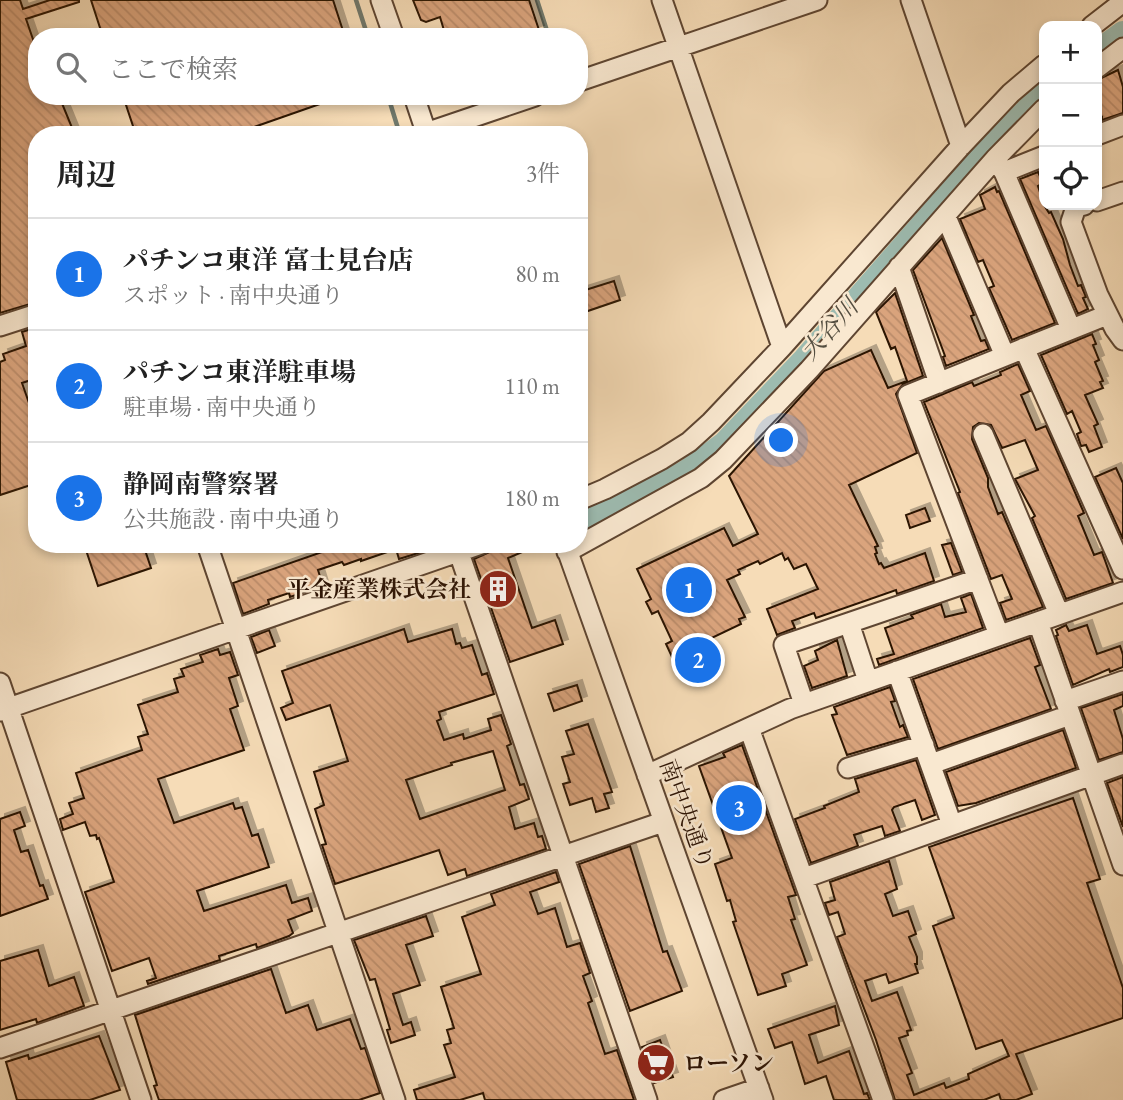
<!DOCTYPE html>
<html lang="ja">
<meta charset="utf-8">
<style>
body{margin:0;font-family:"EB Garamond","Noto Serif JP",serif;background:#f2f2f2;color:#222}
.controls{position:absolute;right:21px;top:21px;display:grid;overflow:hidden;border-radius:14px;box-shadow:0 4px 10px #0003}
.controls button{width:63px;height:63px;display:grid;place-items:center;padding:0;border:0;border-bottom:2px solid #e0e0e0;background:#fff;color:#222;font:35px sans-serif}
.you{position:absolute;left:782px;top:441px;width:24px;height:24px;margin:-18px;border:5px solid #fff;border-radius:50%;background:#1a73e8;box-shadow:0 0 0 10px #1a73e833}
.badge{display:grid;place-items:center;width:46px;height:46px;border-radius:50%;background:#1a73e8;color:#fff;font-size:23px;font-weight:700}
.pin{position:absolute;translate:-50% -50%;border:4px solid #fff;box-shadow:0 2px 7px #0006}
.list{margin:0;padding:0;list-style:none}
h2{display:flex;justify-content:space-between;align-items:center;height:91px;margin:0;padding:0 28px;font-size:30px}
h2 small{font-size:23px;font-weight:400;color:#767676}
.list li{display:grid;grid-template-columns:46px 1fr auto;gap:21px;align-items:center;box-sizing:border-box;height:112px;padding:0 28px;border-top:2px solid #e0e0e0}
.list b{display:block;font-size:26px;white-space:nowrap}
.list p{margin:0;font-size:23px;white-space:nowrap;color:#767676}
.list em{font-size:23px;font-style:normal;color:#767676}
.icon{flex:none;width:38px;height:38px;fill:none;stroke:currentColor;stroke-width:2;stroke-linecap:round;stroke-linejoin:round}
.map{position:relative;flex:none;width:1123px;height:1100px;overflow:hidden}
.search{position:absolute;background:#fff;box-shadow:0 4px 10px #0003;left:28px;top:28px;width:560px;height:77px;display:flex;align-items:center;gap:18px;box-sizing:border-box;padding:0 24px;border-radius:28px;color:#767676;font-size:26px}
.panel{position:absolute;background:#fff;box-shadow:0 4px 10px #0003;left:28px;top:126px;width:560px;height:427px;border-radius:28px}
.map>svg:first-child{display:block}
</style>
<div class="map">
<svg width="1123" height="1100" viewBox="0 0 1123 1100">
<defs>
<pattern id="building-back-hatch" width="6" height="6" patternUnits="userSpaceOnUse" patternTransform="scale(1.75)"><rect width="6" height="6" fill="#daa47d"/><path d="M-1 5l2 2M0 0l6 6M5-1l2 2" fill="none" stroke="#bb8c6a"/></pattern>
<filter id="shadow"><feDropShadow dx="5" dy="-5" stdDeviation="0" flood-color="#0004"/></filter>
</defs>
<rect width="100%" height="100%" fill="#f6dcb7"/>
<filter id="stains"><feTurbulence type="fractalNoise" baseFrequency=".00286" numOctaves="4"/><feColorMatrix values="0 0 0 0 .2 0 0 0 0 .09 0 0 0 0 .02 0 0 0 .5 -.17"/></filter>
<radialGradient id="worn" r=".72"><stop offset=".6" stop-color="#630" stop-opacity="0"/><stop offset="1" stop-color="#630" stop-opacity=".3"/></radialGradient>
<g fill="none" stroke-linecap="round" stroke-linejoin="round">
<path stroke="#70786b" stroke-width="4.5" d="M356,0L368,37
M537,0L549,37
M388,96L400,135"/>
<path stroke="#9dbbb0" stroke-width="24" d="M1097,52L1123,33
M580,523L623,505L686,472L724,444L805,359L986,152L1044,93"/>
</g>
<path fill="url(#building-back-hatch)" stroke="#2c1304" stroke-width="2" fill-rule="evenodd" filter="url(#shadow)" d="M0,0H20L23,9L50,0H79V2L26,19L37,51V96H59L75,135H37V302L0,313Z
M91,0H333L345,37H103Z
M413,0H529L539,30L517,37H446L440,17L426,22L421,20Z
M1118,70L1123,87V113L1102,120V117L1097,119V80Z
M123,96H337V98L231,135H136Z
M1038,172L1043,183L1038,186L1044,205L1049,213L1051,212L1063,239L1070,265L1078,286L1081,285L1086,297L1083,298L1088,309L1078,314L1020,179Z
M995,187L997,192L999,191L1055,323L1012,340L989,288L994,286L983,260L978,262L960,219L985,209L980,195Z
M942,238L974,315L971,316L981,341L985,340L989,349L946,366L943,357L945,356L913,270Z
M614,281L620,300L579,314V292Z
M895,293L923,376L903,384L896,394L917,453L849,485L878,546L875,547L877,553L875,554L879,564L881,563L884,568L925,553L934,581L897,594L896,590L816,618L814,613L792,621L795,628L777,635L767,609L818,589L806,564L794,569L788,558L785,560L782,553L760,564L758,561L738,570L740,574L727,580L745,617L739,619L741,624L672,657L666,644L672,641L658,611L652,614L646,602L651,599L637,569L724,528L733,546L758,534L729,476L824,371L871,350L888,388L907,381L895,347L891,349L876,312Z
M37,327V378L22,383L37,426V483L0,495V362L5,360L3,354L26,346L22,332Z
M1092,334L1096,344L1093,345L1099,360L1095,362L1103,381L1100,382L1103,388L1085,395L1098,424L1094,426L1102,447L1089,452L1086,445L1081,446L1077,434L1081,432L1072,411L1067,414L1041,355Z
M1018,364L1030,391L1021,395L1036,430L1046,426L1084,513L1078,516L1094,555L1102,552L1113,583L1066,599L1032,518L1035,516L1015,479L1038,470L1025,440L1002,448L991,425L979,423L973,427L972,439L988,478V487L998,514L1002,512L1043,607L1006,620L1000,603L1012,599L1002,575L991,579L958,493L960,492L924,402L972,382L974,386L1001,375L1000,372Z
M1116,468L1123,483V539L1095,477Z
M925,508L930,521L910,528L906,515Z
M951,543L962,572L953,575L942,545Z
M84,544H143L151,568L98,586Z
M345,544H423L425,551L399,559L396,549L361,561V559L344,565L342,562L318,570L323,586L290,597L289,593L268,600L269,604L243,614L233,583Z
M507,544H541L508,558L532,628L555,620L563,644L510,662L474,559Z
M971,594L983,628L879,665L877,659L894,654L885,628L913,618L911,615L941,604L945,617L966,612L961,598Z
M1066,625L1069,631L1087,625L1097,654L1120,646L1123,655V667L1110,672L1109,669L1073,685L1056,636L1058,635L1056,630Z
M404,629L408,642L452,629L456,644L460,643L462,648L472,645L482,675L487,673L494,694L439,712L441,719L437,721L444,740L463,734L464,739L491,730L488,719L501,715L511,744L507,746L520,785L524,784L529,799L509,807L515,829L534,823L538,837L542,836L546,849L467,876L465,869L448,875L439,850L335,884L322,845L326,844L315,809L324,805L314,772L348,761L330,705L286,720L281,708L293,703L282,671ZM493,751L505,790L420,819L406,780L452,765L451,763Z
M269,630L275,646L257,653L251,637Z
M1030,638L1040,665L1035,667L1051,709L938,749L913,679Z
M837,640L847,676L812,688L804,666L818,660L815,651Z
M218,649L220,655L230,652L238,675L229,678L238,706L230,709L244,750L158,779L174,823L233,803L235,809L242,807L252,836L258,834L269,867L197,891L204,911L286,885L292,903L308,898L312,911L288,920L293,933L289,936L257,948L256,944L219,956L220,960L148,984L147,981L156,978L149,958L112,971L85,892L114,882L99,838L97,839L96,835L90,836L85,822L63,830L60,819L73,814L69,803L84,798L76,773L142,750L138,737L148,734L138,705L178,692L174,679L184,676L181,669L203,662L200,655Z
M577,685L582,701L554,711L548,694Z
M890,687L895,701L891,702L900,727L903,725L908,737L847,755L832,715L837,714L834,707Z
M1123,694V706L1114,710L1123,739V752L1099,760L1081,708Z
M588,724L612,792L604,794L609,808L596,812L592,798L570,805L563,784L570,782L562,757L574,754L566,731Z
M1063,730L1076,768L976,803L958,806L946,772Z
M742,745L796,895L788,897L795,919L791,920L807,965L782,974L786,986L758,995L733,922L736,921L730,900L727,901L715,864L732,858L699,766L725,757L723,753Z
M916,760L935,815L922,820L915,800L894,807L892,810L900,831L885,836L882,826L854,835L858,846L811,863L795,819L825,808L824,806L859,792L855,779Z
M1123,777V827L1107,783Z
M1073,798L1100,879L1087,883L1123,988V1018L1016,1054L1032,1094L1016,1100H1001L999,1094L984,1100H895L876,1040L837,937L845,934L838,912L829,915L825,903L835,900L830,882L889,861L897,889L885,894L893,916L908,911L916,934L909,937L917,957V964H915L918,973L889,983L886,974L865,981L872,1001L897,992L911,1030L907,1031L908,1035L899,1038L912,1073L907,1075L914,1095L944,1083L946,1088L969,1079L968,1074L1009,1056L1002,1040L976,1049L933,926L954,918L929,847Z
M20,812L25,826L14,830L21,852L28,850L40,886L43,885L48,899L0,916V819Z
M630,846L663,952L667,951L682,991L630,1011L579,864Z
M556,872L559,882L530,892L538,914L555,908L567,947L580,943L590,973L583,976L592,1001L588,1003L605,1054L617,1050L634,1100H485L483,1093L460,1100H417L414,1090L455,1077L444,1045L451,1043L447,1030L454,1028L441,987L481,974L462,917L495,905L491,894Z
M426,916L433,936L406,945L420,985L393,994L403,1025L411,1022L415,1035L391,1043L387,1030L390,1029L375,979L370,980L354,940Z
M38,950L49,986L74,977L84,1006L37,1023L36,1019L0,1030V961Z
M271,969L286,1013L308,1005L317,1030L350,1019L361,1049L365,1048L380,1093L359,1100H159L154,1086L157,1085L135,1015Z
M835,1006L839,1025L809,1035L818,1063L849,1051L864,1094L867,1093L870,1100H834L826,1076L805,1084L792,1042L775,1048L768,1029Z
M99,1036L120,1090L90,1100H17L6,1062L28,1055L29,1059Z
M660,1040L673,1077L654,1083L642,1047Z"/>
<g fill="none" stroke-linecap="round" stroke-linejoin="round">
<defs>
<path id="minor" d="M381,0L394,37
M662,0L782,347
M911,0L961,146
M1092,26L1123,2
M1097,68L1123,48
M579,81L817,0
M414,96L427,135
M426,133L535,96
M1097,135L1123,125
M997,162L1004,172L1044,156
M1004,172L1071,329
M1097,201L1123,192
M1084,205L1076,207L1071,222L1098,295L1115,329L1123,340
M946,217L1005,356
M899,267L939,383
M0,326L37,314
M1024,348L1123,569
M983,434L1059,614
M579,500L605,489L662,459L689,442L711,422L782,347L961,146L1011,93L1044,65
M207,544L395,1100
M456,544L647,1100
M565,544L763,1100
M567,552L701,478L723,460L809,370L995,159L1044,109
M1038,622L1123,865
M849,623L868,681
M999,635L908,395L1107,315
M897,671L952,825
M0,683L141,1100
M1065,701L1123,681
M804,704L784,645L978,579
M0,711L481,544
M749,728L883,1100
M931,764L1070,715
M848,768L924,745
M647,775L790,709L1123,592
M804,878L1123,764
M0,1048L663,822
M724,1100L759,1088"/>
</defs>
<use href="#minor" stroke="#5e4531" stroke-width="23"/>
<use href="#minor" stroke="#f9e8d0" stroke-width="19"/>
</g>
<defs>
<symbol id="building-disc" viewBox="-11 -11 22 22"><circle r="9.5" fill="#8f2418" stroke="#f9e8d0"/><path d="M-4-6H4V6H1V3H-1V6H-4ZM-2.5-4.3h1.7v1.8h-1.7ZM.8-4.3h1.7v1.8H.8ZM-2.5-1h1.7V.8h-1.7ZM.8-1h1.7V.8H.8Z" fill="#fff"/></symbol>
<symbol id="supermarket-disc" viewBox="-11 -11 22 22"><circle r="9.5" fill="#8f2418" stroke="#f9e8d0"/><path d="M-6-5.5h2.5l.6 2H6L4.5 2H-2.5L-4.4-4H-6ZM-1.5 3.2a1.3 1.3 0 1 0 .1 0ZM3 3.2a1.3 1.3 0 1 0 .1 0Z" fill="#fff"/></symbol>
</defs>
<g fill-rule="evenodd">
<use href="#building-disc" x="476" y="567" width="44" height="44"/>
<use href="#supermarket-disc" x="634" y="1041" width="44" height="44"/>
</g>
<g text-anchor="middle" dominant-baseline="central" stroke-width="5" stroke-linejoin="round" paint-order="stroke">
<g font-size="23" font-weight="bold" fill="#2c1304" stroke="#f9e8d0" text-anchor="end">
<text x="471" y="589">平金産業株式会社</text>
<text x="683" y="1063" text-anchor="start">ローソン</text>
</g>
<g font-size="23" fill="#2c1304" stroke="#f9e8d0">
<text transform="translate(687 814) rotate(70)">南中央通り</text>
</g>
<g font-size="24" font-style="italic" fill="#544e40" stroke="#f9e8d0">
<text transform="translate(829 329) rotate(-48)">大谷川</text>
</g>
</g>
<rect width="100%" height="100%" filter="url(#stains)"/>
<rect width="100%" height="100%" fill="url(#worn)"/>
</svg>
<div class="controls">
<button>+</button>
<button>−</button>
<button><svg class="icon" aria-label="locate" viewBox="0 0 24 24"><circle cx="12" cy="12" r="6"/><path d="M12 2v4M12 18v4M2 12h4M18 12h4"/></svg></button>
</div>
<div class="you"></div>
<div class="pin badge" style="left:689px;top:590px">1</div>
<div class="pin badge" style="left:698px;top:660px">2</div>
<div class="pin badge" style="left:739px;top:808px">3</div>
<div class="search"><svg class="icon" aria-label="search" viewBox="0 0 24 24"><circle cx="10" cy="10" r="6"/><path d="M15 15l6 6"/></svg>ここで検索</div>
<section class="panel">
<h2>周辺<small>3件</small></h2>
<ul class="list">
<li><span class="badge">1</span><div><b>パチンコ東洋 富士見台店</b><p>スポット · 南中央通り</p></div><em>80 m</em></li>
<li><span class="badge">2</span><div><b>パチンコ東洋駐車場</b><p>駐車場 · 南中央通り</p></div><em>110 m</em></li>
<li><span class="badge">3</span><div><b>静岡南警察署</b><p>公共施設 · 南中央通り</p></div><em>180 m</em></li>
</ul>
</section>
</div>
